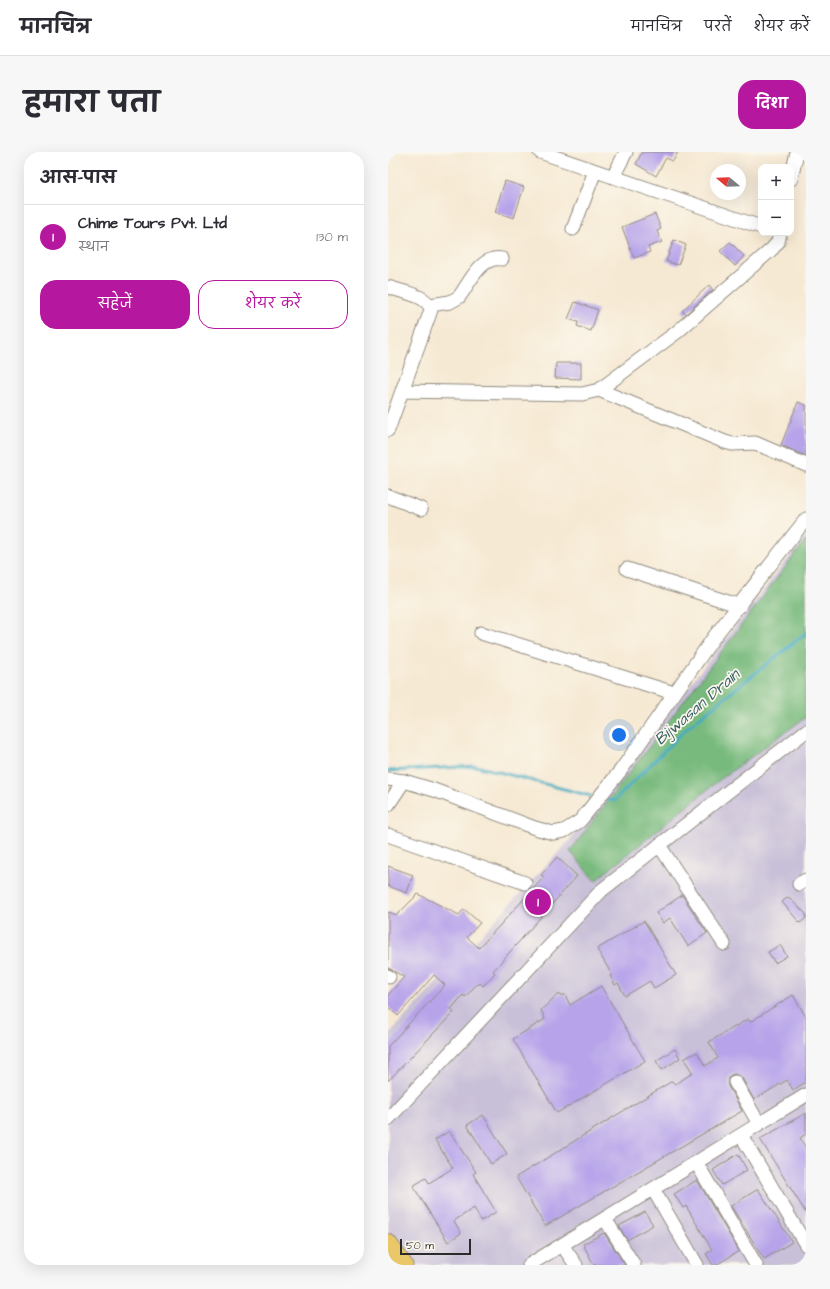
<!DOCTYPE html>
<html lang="hi">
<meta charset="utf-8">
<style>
body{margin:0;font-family:"Architects Daughter","Playpen Sans Deva",sans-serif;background:#f7f7f7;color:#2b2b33}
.controls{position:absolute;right:12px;top:12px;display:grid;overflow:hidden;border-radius:8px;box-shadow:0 4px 16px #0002}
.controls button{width:36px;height:36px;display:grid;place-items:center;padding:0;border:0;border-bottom:1px solid #e1e1e2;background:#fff;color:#2b2b33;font:20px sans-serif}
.compass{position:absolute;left:322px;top:12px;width:36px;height:36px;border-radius:50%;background:#fff;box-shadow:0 4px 16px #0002;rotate:289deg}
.scale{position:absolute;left:12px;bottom:10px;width:71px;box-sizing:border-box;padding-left:4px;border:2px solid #2b2b2b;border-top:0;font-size:11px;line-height:14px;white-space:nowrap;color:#2b2b2b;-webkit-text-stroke:3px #fbf7ec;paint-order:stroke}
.you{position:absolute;left:231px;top:583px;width:14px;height:14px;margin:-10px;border:3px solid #fff;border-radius:50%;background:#1a73e8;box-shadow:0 0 0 6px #1a73e833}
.badge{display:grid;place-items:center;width:26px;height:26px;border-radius:50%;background:#b5179e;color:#fff;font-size:13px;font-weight:700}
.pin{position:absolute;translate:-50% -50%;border:2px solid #fff;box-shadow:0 1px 4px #0006}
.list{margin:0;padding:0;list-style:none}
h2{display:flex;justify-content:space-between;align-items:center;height:52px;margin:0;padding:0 16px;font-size:17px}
h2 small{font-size:13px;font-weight:400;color:#7c7c81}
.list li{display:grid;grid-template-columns:26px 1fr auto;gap:12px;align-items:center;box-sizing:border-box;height:64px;padding:0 16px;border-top:1px solid #e1e1e2}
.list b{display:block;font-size:15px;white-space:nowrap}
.list p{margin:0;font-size:13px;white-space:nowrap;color:#7c7c81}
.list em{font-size:13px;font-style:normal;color:#7c7c81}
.actions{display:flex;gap:8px;padding:12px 16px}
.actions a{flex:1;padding:9px 0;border:1px solid #b5179e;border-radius:16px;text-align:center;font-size:14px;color:#b5179e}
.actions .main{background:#b5179e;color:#fff}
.map{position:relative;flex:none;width:418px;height:1113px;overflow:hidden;border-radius:16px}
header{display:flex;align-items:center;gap:24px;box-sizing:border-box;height:56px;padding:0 20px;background:#fff;border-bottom:1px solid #e1e1e2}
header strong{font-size:19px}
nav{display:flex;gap:22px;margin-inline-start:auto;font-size:14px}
.intro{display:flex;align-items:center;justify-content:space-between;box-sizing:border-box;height:96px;padding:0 24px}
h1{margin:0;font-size:28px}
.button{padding:10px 18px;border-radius:16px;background:#b5179e;color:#fff;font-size:14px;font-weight:700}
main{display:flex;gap:24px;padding:0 24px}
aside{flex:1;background:#fff;border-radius:16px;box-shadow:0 4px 16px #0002}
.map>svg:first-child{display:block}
</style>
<header>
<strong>मानचित्र</strong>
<nav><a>मानचित्र</a><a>परतें</a><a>शेयर करें</a></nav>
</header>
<div class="intro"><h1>हमारा पता</h1><a class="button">दिशा</a></div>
<main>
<aside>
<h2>आस-पास<small></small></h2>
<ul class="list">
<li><span class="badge">1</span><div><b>Chime Tours Pvt. Ltd</b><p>स्थान</p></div><em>130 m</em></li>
</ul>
<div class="actions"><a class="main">सहेजें</a><a>शेयर करें</a></div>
</aside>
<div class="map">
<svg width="418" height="1113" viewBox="0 0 418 1113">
<rect width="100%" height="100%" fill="#fbf7ec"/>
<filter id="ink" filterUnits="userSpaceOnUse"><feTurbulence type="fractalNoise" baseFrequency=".025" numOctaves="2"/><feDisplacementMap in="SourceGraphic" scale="8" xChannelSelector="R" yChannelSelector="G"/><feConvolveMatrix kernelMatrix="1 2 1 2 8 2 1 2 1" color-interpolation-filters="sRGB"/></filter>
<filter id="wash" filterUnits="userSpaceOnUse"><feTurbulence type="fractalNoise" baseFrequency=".012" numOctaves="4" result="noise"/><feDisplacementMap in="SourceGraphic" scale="16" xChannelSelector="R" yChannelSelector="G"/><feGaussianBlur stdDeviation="0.9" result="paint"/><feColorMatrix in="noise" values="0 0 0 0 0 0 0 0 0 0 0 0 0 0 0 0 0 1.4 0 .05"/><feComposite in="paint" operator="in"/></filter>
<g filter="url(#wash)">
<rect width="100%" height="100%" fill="#f6e9d3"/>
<path fill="#c8bfd8" d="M418,383V1113H0V883L180,690Z"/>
<path fill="#78ba7d" stroke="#527254" d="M418,388V565L330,629L207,729L182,699Z"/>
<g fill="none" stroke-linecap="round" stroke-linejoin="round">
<path stroke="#42abc2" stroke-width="3" d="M0,619L88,614L203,644
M219,648L226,649L301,574L418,481"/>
</g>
<g id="blocks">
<path fill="#b6a3ea" d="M254,0H290L285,9L278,6L268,24L248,12Z
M117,29L136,35L126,66L107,60Z
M267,62L273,77L269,79L274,90L260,95L262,100L246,106L234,75Z
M286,88L298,93L290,113L278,109Z
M342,90L356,104L347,114L332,99Z
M321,133L325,138L298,162L294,159Z
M187,150L210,158L203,179L189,174L190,170L180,167Z
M168,211H193V227L167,226Z
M410,250L418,253V304L393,293Z
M169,705L189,724L105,819L107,821L95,834L92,831L90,833L89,832L77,845L75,843L63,857L66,860L0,929V894L57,833L46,823L10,864L0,855V843L16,825L0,816V760L9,763L30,742L71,763L76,757L92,771L79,785L91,796L156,725L153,723Z
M0,714L25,723L19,741L0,734Z
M294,743L319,781L300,794L282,766L275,771L268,761Z
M400,745L418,762V766L412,771L394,750Z
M256,769L288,823L266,836L262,829L237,844L230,831L227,833L222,824L224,823L209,797Z
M392,793L399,804L387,811L380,800Z
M213,834L257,909L169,961L125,887L157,867L153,858L169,843H177L182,853Z
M405,843L418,865V930L405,938L399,928L366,948L354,926L347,922L343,923L340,926V934L354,959L157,1074L128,1025L284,929L287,932L305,921L296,907L309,900L317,914L330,906L321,890L360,867L362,870Z
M287,897L292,906L274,918L268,909Z
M418,961V982L412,986L418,996V1061L372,987Z
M95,963L119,1002L103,1012L79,973Z
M61,979L88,1020L85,1022L108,1060L93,1069L86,1056L66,1069L73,1081L60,1090L25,1034L38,1026L41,1031L65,1016L47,988Z
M350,1002L359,1018L334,1033L325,1018Z
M309,1028L351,1099L328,1113H325L318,1102L324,1098L298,1054L295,1056L286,1042Z
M370,1037L404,1090L376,1107L343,1054Z
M257,1060L265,1073L239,1088L231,1074Z
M216,1081L237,1113H206L195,1092Z"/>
</g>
</g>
<g filter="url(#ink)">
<use href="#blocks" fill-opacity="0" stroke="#908a7f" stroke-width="1"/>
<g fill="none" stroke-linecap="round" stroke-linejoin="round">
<defs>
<path id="minor" d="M152,0L373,75
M225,25L238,0
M403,27L409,0
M185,77L207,19
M0,135C13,140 41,143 43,158L0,278
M42,153L62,150L71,145C82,130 93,103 114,107
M211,238L337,290L344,292L367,291L418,313
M14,239L194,242L211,238L289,180L384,97L390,90L392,81
M0,344L33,357
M239,417L352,454
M93,481L286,541
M0,627L16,629L46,638L147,676L165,681L176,679L192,669L233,618L326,485L418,367
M0,653L16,629
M0,683L137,731
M271,693L336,792
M411,732L418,728
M0,824L1,825
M347,930L371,972
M0,967L214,738L418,579
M353,983L418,1093
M308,1010L368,1113
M265,1037L309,1113
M217,1067L246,1113
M174,1093L188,1113
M141,1113L418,943"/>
<path id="major" d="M0,1091L16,1113"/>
</defs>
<use href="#minor" stroke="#908a7f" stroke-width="15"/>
<use href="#major" stroke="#908a7f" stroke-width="19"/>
<use href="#minor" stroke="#fff" stroke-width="13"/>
<use href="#major" stroke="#eac769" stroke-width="17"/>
</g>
</g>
<g text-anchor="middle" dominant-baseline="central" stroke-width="3.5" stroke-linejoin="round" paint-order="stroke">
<g font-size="16" font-style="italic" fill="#345e67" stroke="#fbf7ec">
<text transform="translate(309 555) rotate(-41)">Bijwasan Drain</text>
</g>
</g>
</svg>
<div class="controls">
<button>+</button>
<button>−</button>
</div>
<svg class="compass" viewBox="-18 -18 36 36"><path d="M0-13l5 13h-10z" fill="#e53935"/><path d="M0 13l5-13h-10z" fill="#7c7c81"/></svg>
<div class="scale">50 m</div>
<div class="you"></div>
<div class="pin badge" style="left:150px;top:750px">1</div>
</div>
</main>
